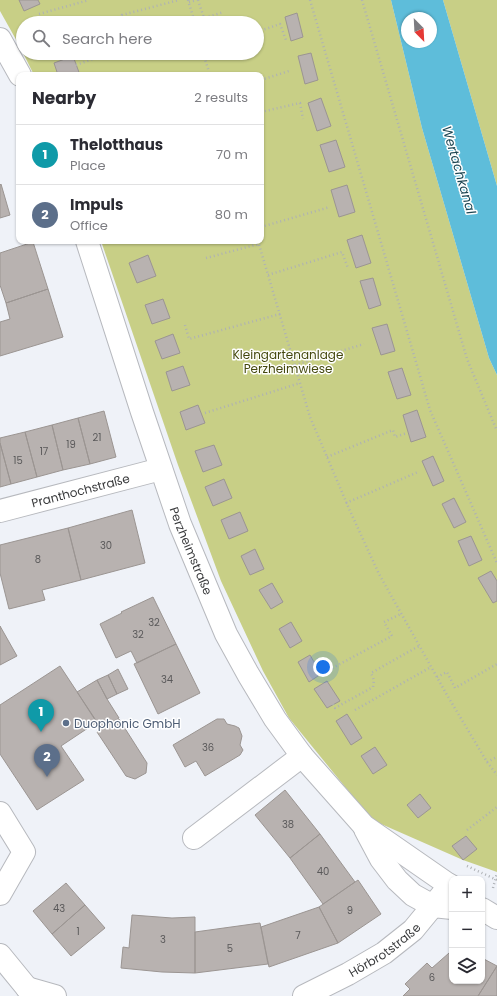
<!DOCTYPE html>
<meta charset="utf-8">
<style>
body{margin:0;font-family:Poppins,sans-serif;background:#f2f2f3;color:#2b2b33}
.controls{position:absolute;right:12px;bottom:12px;display:grid;overflow:hidden;border-radius:8px;box-shadow:0 1px 3px #0004}
.controls button{width:36px;height:36px;display:grid;place-items:center;padding:0;border:0;border-bottom:1px solid #e1e1e2;background:#fff;color:#2b2b33;font:20px sans-serif}
.compass{position:absolute;left:401px;top:12px;width:36px;height:36px;border-radius:50%;background:#fff;box-shadow:0 1px 3px #0004;rotate:156deg}
.you{position:absolute;left:323px;top:667px;width:14px;height:14px;margin:-10px;border:3px solid #fff;border-radius:50%;background:#1a73e8;box-shadow:0 0 0 6px #1a73e833}
.badge{display:grid;place-items:center;width:26px;height:26px;border-radius:50%;background:#aa1b01;color:#fff;font-size:13px;font-weight:700}
.pin{position:absolute;translate:-50% -33px;filter:drop-shadow(0 1px 2px #0008)}
.pin::after{content:'';position:absolute;top:21px;width:14px;height:12px;background:inherit;clip-path:polygon(0 0,100% 0,50% 100%)}
.list{margin:0;padding:0;list-style:none}
h2{display:flex;justify-content:space-between;align-items:center;height:52px;margin:0;padding:0 16px;font-size:17px}
h2 small{font-size:13px;font-weight:400;color:#7c7c81}
.list li{display:grid;grid-template-columns:26px 1fr auto;gap:12px;align-items:center;box-sizing:border-box;height:60px;padding:0 16px;border-top:1px solid #e1e1e2}
.list b{display:block;font-size:15px;white-space:nowrap}
.list p{margin:0;font-size:13px;white-space:nowrap;color:#7c7c81}
.list em{font-size:13px;font-style:normal;color:#7c7c81}
.icon{flex:none;width:22px;height:22px;fill:none;stroke:currentColor;stroke-width:2;stroke-linecap:round;stroke-linejoin:round}
.map{position:relative;flex:none;width:497px;height:996px;overflow:hidden}
.search{position:absolute;background:#fff;box-shadow:0 1px 3px #0004;left:16px;top:16px;width:248px;height:44px;display:flex;align-items:center;gap:10px;box-sizing:border-box;padding:0 14px;border-radius:22px;color:#7c7c81;font-size:15px}
.panel{position:absolute;background:#fff;box-shadow:0 1px 3px #0004;left:16px;top:72px;width:248px;height:172px;border-radius:8px}
.map>svg:first-child{display:block}
</style>
<div class="map">
<svg width="497" height="996" viewBox="0 0 497 996">
<rect width="100%" height="100%" fill="#eff2f8"/>
<path fill="#c8cf86" d="M0,0H391L422,128L489,358L497,375V872L463,860L372,820L289,718L263,671L221,581L178,465L101,241H261V75H34L23,53H257V23H23V52L0,11Z
M443,0H497V186Z"/>
<path fill="#5ebdda" fill-rule="evenodd" d="M391,0H443L497,186V375L489,358L422,128ZM407,18H431V42H407Z"/>
<path fill="#b8b2b0" stroke="#9b9592" d="M19,0H38L40,4L24,11Z
M297,13L303,37L291,41L285,17Z
M311,53L318,80L305,84L298,56Z
M73,56L80,75H58L54,63Z
M321,98L331,126L317,131L308,103Z
M336,140L345,167L329,172L320,145Z
M1,184L10,215L0,218V185Z
M347,185L355,212L339,217L331,190Z
M362,235L371,263L356,268L347,240Z
M33,242L48,289L6,303L0,285V253Z
M148,255L156,276L137,283L129,263Z
M373,278L381,305L369,309L360,281Z
M48,289L63,337L0,356V322L10,319L6,303Z
M163,299L170,318L152,324L145,305Z
M387,324L395,351L381,355L372,328Z
M173,334L180,353L162,359L155,341Z
M183,366L190,385L172,391L166,372Z
M402,368L411,395L397,399L388,372Z
M198,405L205,423L186,430L180,412Z
M417,410L426,437L411,442L403,415Z
M104,411L116,457L90,464L78,418Z
M78,418L90,464L63,470L52,425Z
M52,425L63,470L37,477L25,432Z
M25,432L37,477L11,484L0,443V438Z
M0,443L11,484L0,487Z
M214,445L222,465L203,472L195,451Z
M433,456L444,481L433,486L422,461Z
M224,479L232,498L213,506L205,487Z
M454,498L466,522L454,528L442,504Z
M132,510L145,563L81,580L68,528Z
M240,512L248,531L229,539L221,520Z
M68,528L81,580L42,590L45,600L9,609L0,573V545Z
M471,536L482,560L469,566L458,541Z
M255,549L264,569L250,575L241,556Z
M491,571L497,581V601L493,603L478,578Z
M272,583L283,602L271,609L259,590Z
M153,597L176,644L137,663L131,651L116,658L100,624L122,613L121,612Z
M291,622L302,641L290,648L279,629Z
M0,626L17,656L0,665Z
M176,644L200,693L158,714L134,664Z
M310,655L321,674L309,682L298,662Z
M60,666L97,722L61,746L84,780L37,810L0,754V705Z
M118,669L128,689L117,694L108,675Z
M108,675L117,694L107,699L97,680Z
M97,680L107,699L119,718L101,729L77,692Z
M327,681L340,701L327,708L314,689Z
M347,714L362,738L351,745L336,721Z
M119,719L147,763L146,773L135,779L126,776L97,732Z
M217,719H224L227,724L235,726L239,728L242,736L240,745L243,750L240,755L205,776L196,761L185,767L173,745Z
M375,747L387,765L373,774L361,756Z
M285,790L320,834L290,858L255,815Z
M420,794L431,808L418,818L407,805Z
M320,834L355,882L323,904L290,858Z
M466,836L477,849L463,860L452,846Z
M358,880L381,914L338,943L319,907Z
M66,883L85,905L52,934L33,911Z
M85,905L105,928L71,956L52,934Z
M319,907L338,943L269,967L261,927Z
M132,915L172,918L195,917V973L162,972L121,968L123,947L129,948Z
M260,923L268,964L195,973V932Z
M449,953H452V981H482V958L497,966L478,996H403L410,989L405,984L427,963L432,968Z
M497,966V996H478Z"/>
<g fill="none" stroke-linecap="round" stroke-linejoin="round">
<defs>
<g id="minor">
<path d="M0,39L20,75"/>
<path id="s1" d="M87,241L142,412L180,524L226,634L248,674L275,719L302,756L364,826L452,887"/>
<path id="s2" d="M0,511L161,469"/>
<path d="M0,813L24,852L0,894"/>
<path d="M365,829L381,859L397,880L413,895L433,906L452,908"/>
<path d="M194,838L302,756"/>
<path d="M482,909L497,918"/>
<path d="M0,955L27,988"/>
<path d="M27,988L55,996"/>
<path id="s3" d="M304,996L348,974L384,953L413,930L450,885"/>
</g>
</defs>
<use href="#minor" stroke="#b7b9be" stroke-width="24"/>
<path stroke="#aeb1b5" stroke-width="2.5" stroke-dasharray="1 3" stroke-linecap="butt" d="M188,0L195,23
M198,0L204,18L224,12
M310,0L430,410L497,563
M362,0L467,359L497,431
M189,2L197,0
M39,14L89,0
M124,23L122,15L179,0
M257,32L280,24L286,40
M122,53L129,55L136,53
M203,53L210,75
M76,65L110,53
M261,80L289,71
M261,112L300,103L303,119
M261,227L330,207
M258,241L310,417L350,511L379,574L447,695L487,762L497,775
M206,258L259,244
M268,275L342,252L348,268
M185,325L189,339L280,314
M295,365L364,344
M205,413L300,383
M327,457L393,430L395,437L407,433
M346,503L418,472
M314,662L318,659L325,672L392,636L384,622L401,614
M437,677L447,672L455,688L497,664
M333,704L335,708L373,687L374,680L371,673L419,646
M355,710L431,667
M487,762L497,757
M467,830L497,807
M467,866L497,880
M493,888L497,873"/>
<use href="#minor" stroke="#fff" stroke-width="22"/>
</g>
<circle fill="#5c6f8a" stroke="#fff" stroke-width="1.5" cx="66" cy="723" r="4"/>
<g text-anchor="middle" dominant-baseline="central" stroke-width="3" stroke-linejoin="round" paint-order="stroke">
<g font-size="10" fill="#5a595a">
<text x="97" y="437">21</text>
<text x="71" y="444">19</text>
<text x="44" y="451">17</text>
<text x="18" y="460">15</text>
<text x="106" y="545">30</text>
<text x="38" y="559">8</text>
<text x="154" y="622">32</text>
<text x="138" y="634">32</text>
<text x="167" y="679">34</text>
<text x="208" y="747">36</text>
<text x="288" y="824">38</text>
<text x="323" y="871">40</text>
<text x="59" y="908">43</text>
<text x="350" y="910">9</text>
<text x="78" y="931">1</text>
<text x="298" y="935">7</text>
<text x="163" y="939">3</text>
<text x="230" y="948">5</text>
<text x="432" y="977">6</text>
</g>
<g font-size="12" fill="#45490f" stroke="#fff">
<text x="288" y="354">Kleingartenanlage<tspan x="288" dy="14">Perzheimwiese</tspan></text>
</g>
<g font-size="12" fill="#3a3b3d" stroke="#fff">
<text stroke="none"><textPath href="#s2" startOffset="83">Pranthochstraße</textPath></text>
<text stroke="none"><textPath href="#s1" startOffset="327">Perzheimstraße</textPath></text>
<text stroke="none"><textPath href="#s3" startOffset="93">Hörbrotstraße</textPath></text>
</g>
<g font-size="12" fill="#4e5e75" stroke="#fff" text-anchor="start">
<text x="74" y="723">Duophonic GmbH</text>
</g>
<g font-size="13" font-style="italic" fill="#1c4653" stroke="#fff">
<text transform="translate(459 170) rotate(74)">Wertachkanal</text>
</g>
</g>
</svg>
<div class="controls">
<button>+</button>
<button>−</button>
<button><svg class="icon" aria-label="layers" viewBox="0 0 24 24"><path d="M12 4l9 5-9 5-9-5zM3 14l9 5 9-5"/></svg></button>
</div>
<svg class="compass" viewBox="-18 -18 36 36"><path d="M0-13l5 13h-10z" fill="#e53935"/><path d="M0 13l5-13h-10z" fill="#7c7c81"/></svg>
<div class="you"></div>
<div class="pin badge" style="left:41px;top:732px;background:#0f9aa8">1</div>
<div class="pin badge" style="left:47px;top:777px;background:#5c6f8a">2</div>
<div class="search"><svg class="icon" aria-label="search" viewBox="0 0 24 24"><circle cx="10" cy="10" r="6"/><path d="M15 15l6 6"/></svg>Search here</div>
<section class="panel">
<h2>Nearby<small>2 results</small></h2>
<ul class="list">
<li><span class="badge" style="background:#0f9aa8">1</span><div><b>Thelotthaus</b><p>Place</p></div><em>70 m</em></li>
<li><span class="badge" style="background:#5c6f8a">2</span><div><b>Impuls</b><p>Office</p></div><em>80 m</em></li>
</ul>
</section>
</div>
